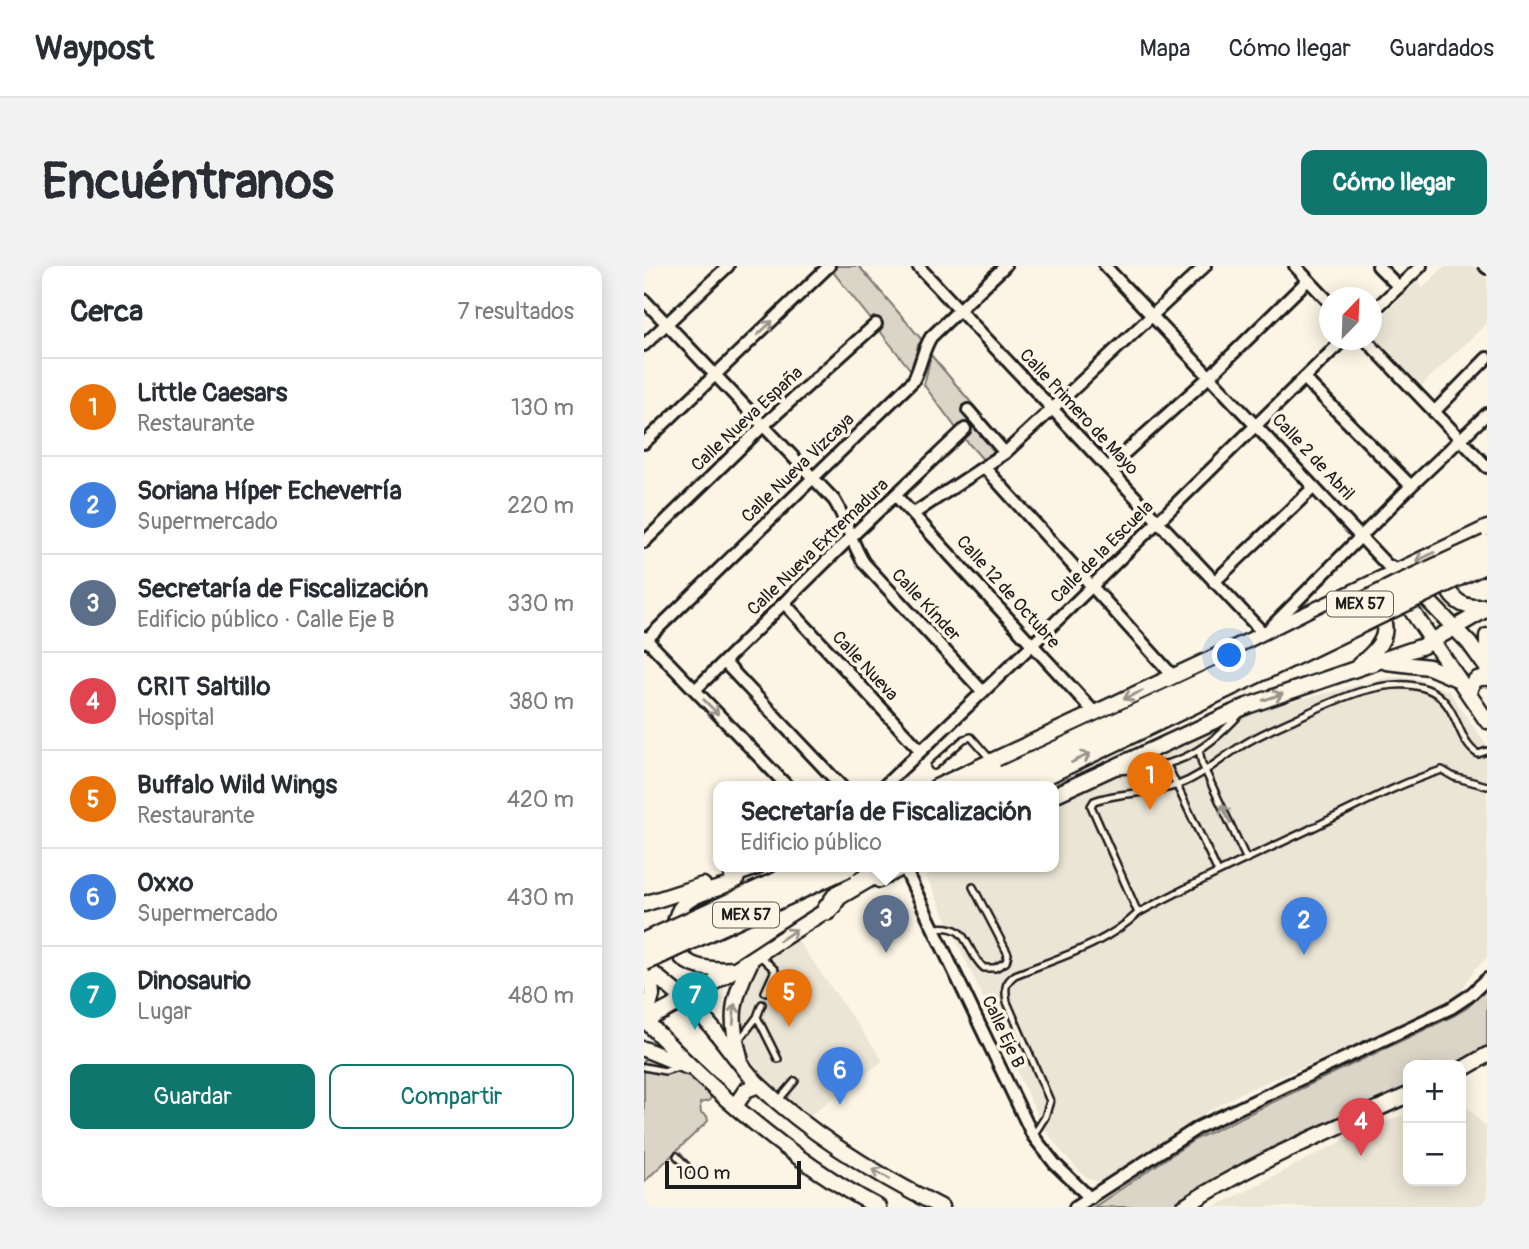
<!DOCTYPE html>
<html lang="es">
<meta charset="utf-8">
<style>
body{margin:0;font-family:Pangolin,sans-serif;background:#f2f2f3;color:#2b2b33}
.controls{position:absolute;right:21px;bottom:21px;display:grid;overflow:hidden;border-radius:14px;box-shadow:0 4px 18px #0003}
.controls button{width:63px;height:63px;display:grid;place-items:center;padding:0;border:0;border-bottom:2px solid #e1e1e2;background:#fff;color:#2b2b33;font:35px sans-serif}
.compass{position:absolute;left:675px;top:21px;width:63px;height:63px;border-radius:50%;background:#fff;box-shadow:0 4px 18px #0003;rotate:23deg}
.scale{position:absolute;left:21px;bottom:18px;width:136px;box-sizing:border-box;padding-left:7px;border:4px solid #1c1c1c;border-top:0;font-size:19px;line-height:24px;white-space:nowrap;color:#1c1c1c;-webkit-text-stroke:5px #fcf5e5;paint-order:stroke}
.you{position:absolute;left:586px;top:390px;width:24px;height:24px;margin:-18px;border:5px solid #fff;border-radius:50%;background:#1a73e8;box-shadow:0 0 0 10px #1a73e833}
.badge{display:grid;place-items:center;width:46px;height:46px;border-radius:50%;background:#0f766e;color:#fff;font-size:23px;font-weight:700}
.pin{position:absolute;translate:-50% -58px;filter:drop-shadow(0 2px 4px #0008)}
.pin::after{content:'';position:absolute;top:37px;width:24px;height:21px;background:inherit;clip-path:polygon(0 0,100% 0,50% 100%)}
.popup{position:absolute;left:69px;top:515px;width:346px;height:91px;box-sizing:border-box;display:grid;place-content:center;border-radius:14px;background:#fff;filter:drop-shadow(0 2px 5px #0005);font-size:23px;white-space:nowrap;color:#7c7c81}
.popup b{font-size:26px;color:#2b2b33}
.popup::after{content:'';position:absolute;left:50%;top:100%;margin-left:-14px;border:14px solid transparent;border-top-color:#fff}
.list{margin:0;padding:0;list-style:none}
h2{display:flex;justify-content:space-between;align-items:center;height:91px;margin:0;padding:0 28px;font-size:30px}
h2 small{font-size:23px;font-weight:400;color:#7c7c81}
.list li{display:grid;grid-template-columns:46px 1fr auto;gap:21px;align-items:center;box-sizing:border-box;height:98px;padding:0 28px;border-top:2px solid #e1e1e2}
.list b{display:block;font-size:26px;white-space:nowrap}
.list p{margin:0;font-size:23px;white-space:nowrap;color:#7c7c81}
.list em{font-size:23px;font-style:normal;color:#7c7c81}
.actions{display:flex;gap:14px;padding:21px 28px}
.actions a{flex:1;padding:16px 0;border:2px solid #0f766e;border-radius:14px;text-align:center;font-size:24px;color:#0f766e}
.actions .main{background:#0f766e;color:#fff}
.map{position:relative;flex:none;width:843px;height:941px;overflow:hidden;border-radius:14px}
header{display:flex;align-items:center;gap:42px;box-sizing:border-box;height:98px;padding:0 35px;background:#fff;border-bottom:2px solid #e1e1e2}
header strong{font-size:33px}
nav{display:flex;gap:38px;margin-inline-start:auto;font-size:24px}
.intro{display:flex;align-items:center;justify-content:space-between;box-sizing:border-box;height:168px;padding:0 42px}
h1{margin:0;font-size:49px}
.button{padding:18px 32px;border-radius:14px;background:#0f766e;color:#fff;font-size:24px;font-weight:700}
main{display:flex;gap:42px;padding:0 42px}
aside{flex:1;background:#fff;border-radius:14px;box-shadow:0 4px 18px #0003}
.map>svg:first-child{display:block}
</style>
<header>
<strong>Waypost</strong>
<nav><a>Mapa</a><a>Cómo llegar</a><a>Guardados</a></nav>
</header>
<div class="intro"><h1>Encuéntranos</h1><a class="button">Cómo llegar</a></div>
<main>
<aside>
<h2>Cerca<small>7 resultados</small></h2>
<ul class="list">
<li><span class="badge" style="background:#e8710a">1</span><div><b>Little Caesars</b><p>Restaurante</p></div><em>130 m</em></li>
<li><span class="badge" style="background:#3f7fe0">2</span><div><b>Soriana Híper Echeverría</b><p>Supermercado</p></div><em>220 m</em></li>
<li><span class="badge" style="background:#5c6f8a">3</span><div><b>Secretaría de Fiscalización</b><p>Edificio público · Calle Eje B</p></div><em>330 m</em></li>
<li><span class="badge" style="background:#e0444e">4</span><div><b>CRIT Saltillo</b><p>Hospital</p></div><em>380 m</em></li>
<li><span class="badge" style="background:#e8710a">5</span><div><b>Buffalo Wild Wings</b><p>Restaurante</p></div><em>420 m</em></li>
<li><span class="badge" style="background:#3f7fe0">6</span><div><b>Oxxo</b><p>Supermercado</p></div><em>430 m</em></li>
<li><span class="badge" style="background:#0f9aa8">7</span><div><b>Dinosaurio</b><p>Lugar</p></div><em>480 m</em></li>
</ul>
<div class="actions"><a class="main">Guardar</a><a>Compartir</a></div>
</aside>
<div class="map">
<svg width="843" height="941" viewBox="0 0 843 941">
<rect width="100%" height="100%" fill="#fcf5e5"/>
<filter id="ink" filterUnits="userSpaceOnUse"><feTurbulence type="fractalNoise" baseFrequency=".0143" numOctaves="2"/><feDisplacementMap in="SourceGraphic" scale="14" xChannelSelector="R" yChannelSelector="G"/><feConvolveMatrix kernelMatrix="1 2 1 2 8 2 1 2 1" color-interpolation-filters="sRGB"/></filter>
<g filter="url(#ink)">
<path fill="#ebe5d6" d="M801,0H830L843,13V57L775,122L728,67V61L773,15L779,22Z
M745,411L770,412L805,425L843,480V691L832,702L808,739L599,826L565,845L459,918L441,911L416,884L398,859L282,609L296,601H410V540L604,447Z
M153,673L239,795L165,850L119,815L106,795L93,767V733L111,699Z
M817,834L843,862V941H570L720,864L764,847V915H817Z"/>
<path fill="#dbd5c8" stroke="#7c7872" stroke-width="2" d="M192,0H215L278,74L274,79L269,107L190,7Z
M287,89L362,178L342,197L318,170L280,119Z
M843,723V780L812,799H764V822L584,905L531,941H450L550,874L809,750L823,742Z
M0,786L39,805L69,827L65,835L56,837L57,847L63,850L64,855L0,916Z"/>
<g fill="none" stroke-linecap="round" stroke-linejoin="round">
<defs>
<path id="lane" d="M555,484L558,498L602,592
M843,485L834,488C812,476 815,435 783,423C744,408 689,435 655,451C636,460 615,468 597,480C576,493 558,510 534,519C506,529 477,525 450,535L447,540L494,647C549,617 605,592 662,565C707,544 750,519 798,504L810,511L843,520
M523,499L574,606
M290,500L320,473L327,471L347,494
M472,505C529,502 556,491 595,449
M290,662C327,657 319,683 340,702H351L362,696L364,688L329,621
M115,689L131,704L121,726
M113,751L134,793
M94,776L113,751L118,738
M0,801L21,805L34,801
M134,835L151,815
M389,870L401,851L406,835L363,736C361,723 360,717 371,709C413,692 461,679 494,647
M33,890L45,903"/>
<path id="street" d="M274,0L620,368L767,220L843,148
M461,0L743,299L754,304
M651,0L685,36
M734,0L755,21
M841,0L843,2
M0,34L190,234C203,254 207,277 220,297L339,426
M727,47L777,0
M722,74L843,201
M0,79L84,0
M660,112L767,220
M324,144L361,187
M790,146L843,92
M0,177L185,0
M341,202L529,410
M464,202L566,110L664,14
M252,230L450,446
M269,248L361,187L561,0
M0,276L120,159L232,58
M570,316L670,221
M141,338L277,485
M0,371L144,521
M0,376L269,115C277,101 278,85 287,71L361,0
M80,396L198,521
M51,424L206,272L321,163
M239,521L388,379L699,74
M260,601L389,870L411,898L446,932
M431,941L555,861L807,742L825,730L843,713"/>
<path id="secondary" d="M802,307C801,332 819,345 843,340
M773,323L825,377L843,402
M757,329L843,455
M843,370V397
M742,396L785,401L813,413
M715,399C734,384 753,364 730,342
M825,429C826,418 831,410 843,412
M292,521L684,338L843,262
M410,529L603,440L779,380L843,343
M88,610L113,601
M235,614L259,601
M0,638L59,619
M0,700C22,719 45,735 64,757C82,777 96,800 115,819C167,869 233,909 297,941
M92,703C63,705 26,702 30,663C31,654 34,644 40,638C53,625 75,624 91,617L94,608
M0,753C68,825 146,894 234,941
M0,755C68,723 126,678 190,640
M1,755L8,729L6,705
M0,783L44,801
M96,791C85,753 88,733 106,697
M817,804L843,789
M91,840L102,824L115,819
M540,941C610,895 688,864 764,829"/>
<path id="highway" d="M312,521L347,504
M336,521L590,402
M375,521L598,414
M183,644L194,629L242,601"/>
</defs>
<use href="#lane" stroke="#1c1c1c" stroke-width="10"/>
<use href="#street" stroke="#1c1c1c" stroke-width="16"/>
<use href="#secondary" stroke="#1c1c1c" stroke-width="19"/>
<use href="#highway" stroke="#1c1c1c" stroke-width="24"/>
<use href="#lane" stroke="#fcf5e5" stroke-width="5"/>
<use href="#street" stroke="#fcf5e5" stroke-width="10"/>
<use href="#secondary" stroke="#fcf5e5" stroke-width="14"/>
<use href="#highway" stroke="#fcf5e5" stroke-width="19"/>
<defs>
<path id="highway-bridge" d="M590,402L751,321L843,279
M598,414L843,296
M0,677L166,601
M0,695L203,601"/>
</defs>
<use href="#highway-bridge" stroke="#1c1c1c" stroke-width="24" stroke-linecap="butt"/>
<use href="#highway-bridge" stroke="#fcf5e5" stroke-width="19"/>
</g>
<defs><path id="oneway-shaft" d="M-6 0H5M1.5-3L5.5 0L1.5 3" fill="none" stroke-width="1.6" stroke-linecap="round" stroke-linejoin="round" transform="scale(1.75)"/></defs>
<g stroke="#97938b">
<use href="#oneway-shaft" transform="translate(121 62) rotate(-43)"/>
<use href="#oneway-shaft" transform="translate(781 291) rotate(154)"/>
<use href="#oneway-shaft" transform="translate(489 429) rotate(156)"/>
<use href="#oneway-shaft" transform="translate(629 431) rotate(-19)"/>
<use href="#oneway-shaft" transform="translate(67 441) rotate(46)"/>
<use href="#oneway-shaft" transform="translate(437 492) rotate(-25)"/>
<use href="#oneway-shaft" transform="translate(582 548) rotate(-115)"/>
<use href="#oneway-shaft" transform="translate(144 669) rotate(-34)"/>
<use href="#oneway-shaft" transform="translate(90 748) rotate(-86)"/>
<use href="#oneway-shaft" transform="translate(237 908) rotate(-150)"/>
</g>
</g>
<g text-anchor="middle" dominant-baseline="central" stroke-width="7" stroke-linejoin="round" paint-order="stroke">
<g fill="#fcf5e5" stroke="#5f5d58" stroke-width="2">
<rect x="683" y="325.5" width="66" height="25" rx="5"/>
<rect x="69" y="636.5" width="66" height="25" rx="5"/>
</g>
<g font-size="16" font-weight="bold" fill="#1c1c1c">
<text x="716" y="338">MEX 57</text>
<text x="102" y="649">MEX 57</text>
</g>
<g font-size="18" fill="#1c1c1c" stroke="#fcf5e5">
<text transform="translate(435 146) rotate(47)">Calle Primero de Mayo</text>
<text transform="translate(103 153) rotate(-43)">Calle Nueva España</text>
<text transform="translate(669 191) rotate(47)">Calle 2 de Abril</text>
<text transform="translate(154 202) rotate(-44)">Calle Nueva Vizcaya</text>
<text transform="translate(174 281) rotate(-44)">Calle Nueva Extremadura</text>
<text transform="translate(458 286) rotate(-45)">Calle de la Escuela</text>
<text transform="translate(364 326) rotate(48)">Calle 12 de Octubre</text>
<text transform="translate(282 339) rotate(47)">Calle Kínder</text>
<text transform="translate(221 400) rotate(47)">Calle Nueva</text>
<text transform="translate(359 766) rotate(65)">Calle Eje B</text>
</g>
</g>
</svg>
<div class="controls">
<button>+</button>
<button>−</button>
</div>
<svg class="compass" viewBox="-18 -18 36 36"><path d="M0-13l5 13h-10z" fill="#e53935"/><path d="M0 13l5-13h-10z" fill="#7c7c81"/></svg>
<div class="scale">100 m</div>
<div class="you"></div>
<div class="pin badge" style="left:506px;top:544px;background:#e8710a">1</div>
<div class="pin badge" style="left:660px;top:689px;background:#3f7fe0">2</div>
<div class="pin badge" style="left:242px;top:687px;background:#5c6f8a">3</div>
<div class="popup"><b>Secretaría de Fiscalización</b>Edificio público</div>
<div class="pin badge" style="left:717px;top:890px;background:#e0444e">4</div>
<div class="pin badge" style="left:145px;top:761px;background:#e8710a">5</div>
<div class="pin badge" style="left:196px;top:839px;background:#3f7fe0">6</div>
<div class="pin badge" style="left:51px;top:764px;background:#0f9aa8">7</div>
</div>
</main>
